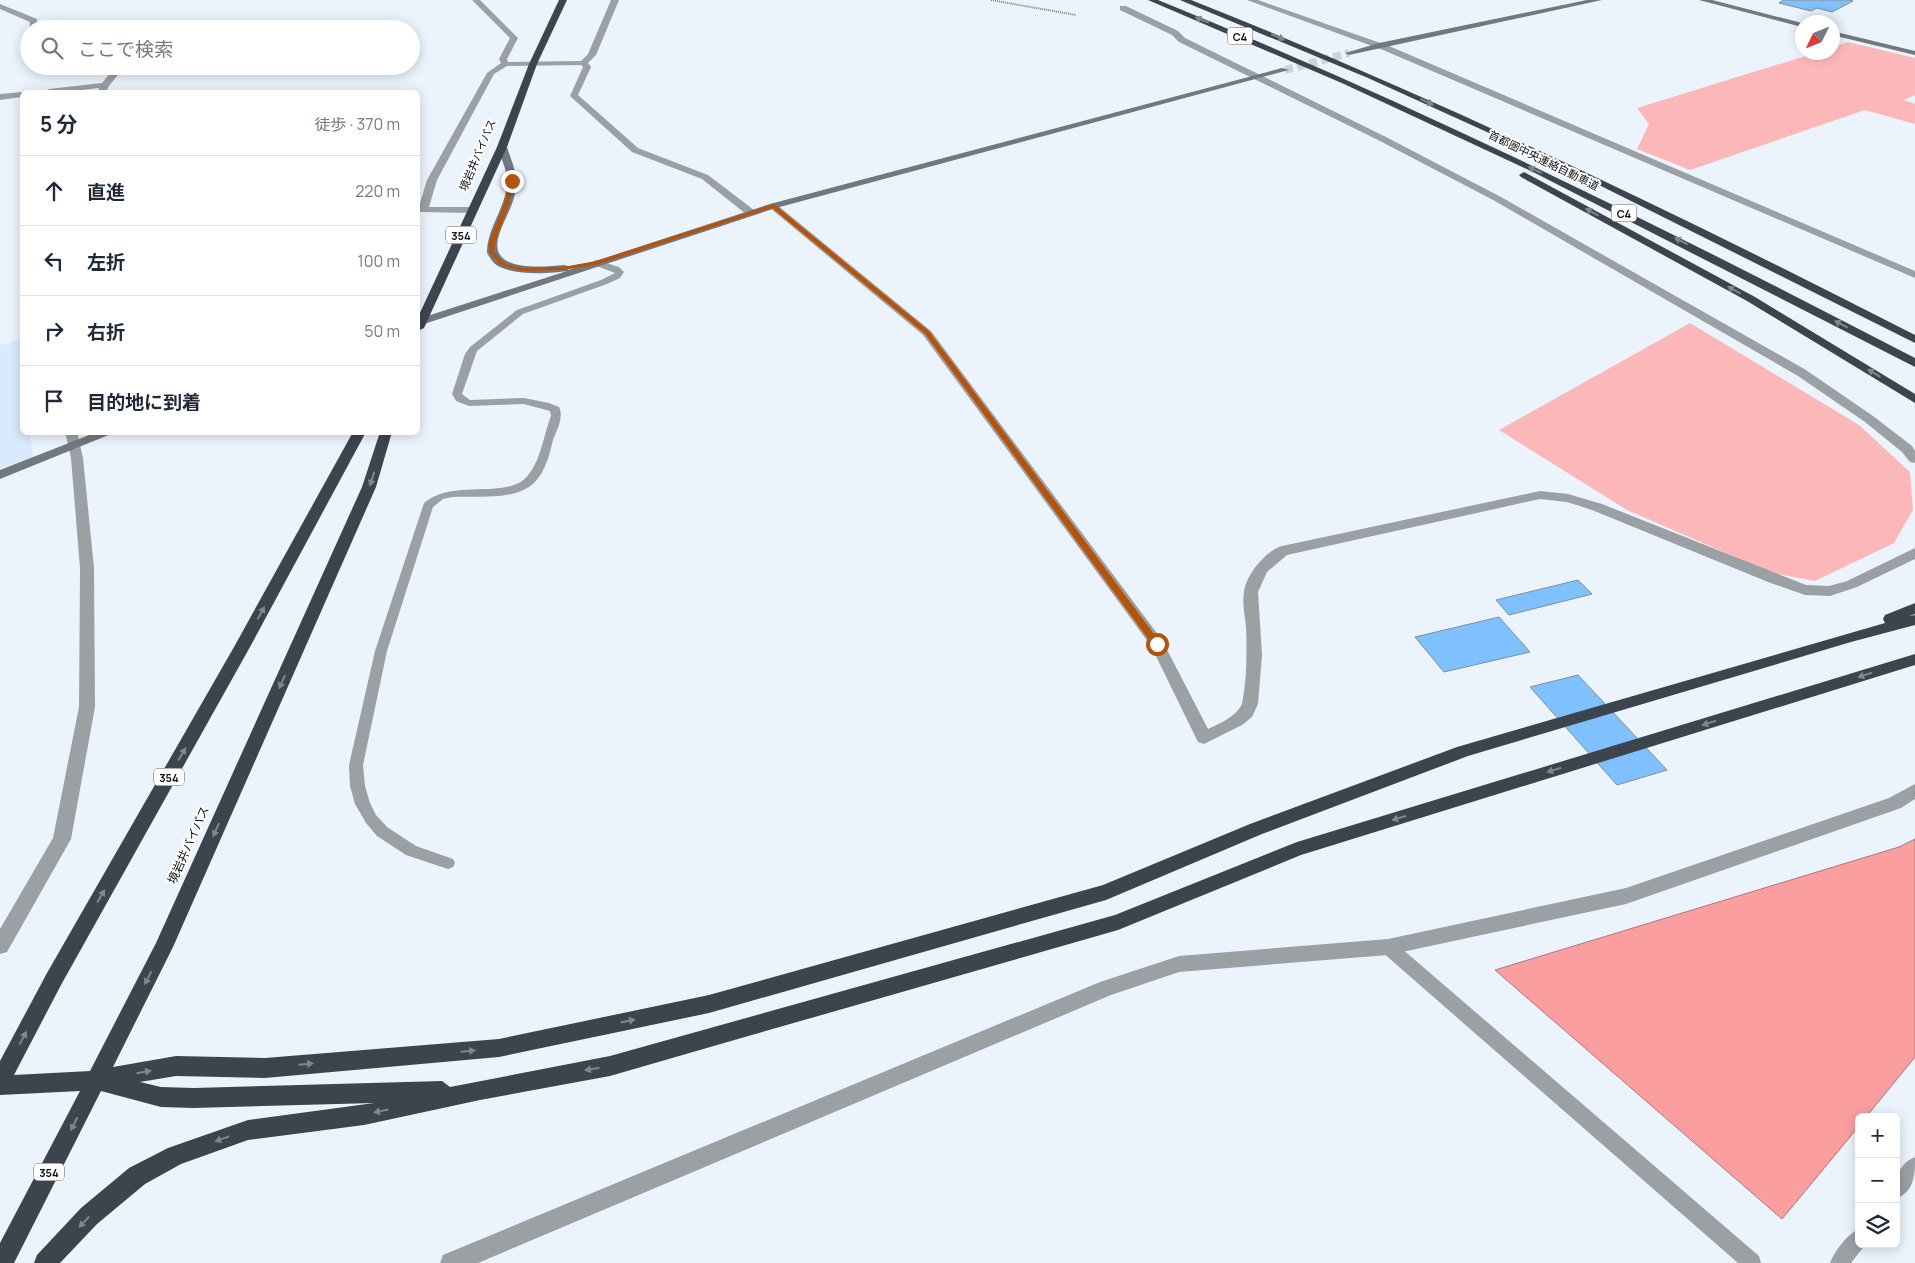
<!DOCTYPE html>
<html lang="ja">
<meta charset="utf-8">
<style>
body{margin:0;font-family:Manrope,"Noto Sans JP",sans-serif;background:#f6f6f7;color:#1f2937}
.controls{position:absolute;right:15px;bottom:15px;display:grid;overflow:hidden;border-radius:8px;box-shadow:0 2px 12px #0003}
.controls button{width:45px;height:45px;display:grid;place-items:center;padding:0;border:0;border-bottom:1px solid #e0e1e3;background:#fff;color:#1f2937;font:25px sans-serif}
.compass{position:absolute;left:1795px;top:15px;width:45px;height:45px;border-radius:50%;background:#fff;box-shadow:0 2px 12px #0003;rotate:227deg}
.stop{position:absolute;width:15px;height:15px;margin:-11px;border:4px solid #b45309;border-radius:50%;background:#fff}
.stop.end{background:#b45309;border-color:#fff;box-shadow:0 1px 5px #0008}
.list{margin:0;padding:0;list-style:none}
h2{display:flex;justify-content:space-between;align-items:center;height:65px;margin:0;padding:0 20px;font-size:21px}
h2 small{font-size:16px;font-weight:400;color:#747a83}
.list li{display:grid;grid-template-columns:32px 1fr auto;gap:15px;align-items:center;box-sizing:border-box;height:70px;padding:0 20px;border-top:1px solid #e0e1e3}
.list b{display:block;font-size:19px;white-space:nowrap}
.list em{font-size:16px;font-style:normal;color:#747a83}
.icon{flex:none;width:28px;height:28px;fill:none;stroke:currentColor;stroke-width:2;stroke-linecap:round;stroke-linejoin:round}
.map{position:relative;flex:none;width:1915px;height:1263px;overflow:hidden}
.search{position:absolute;background:#fff;box-shadow:0 2px 12px #0003;left:20px;top:20px;width:400px;height:55px;display:flex;align-items:center;gap:12px;box-sizing:border-box;padding:0 18px;border-radius:28px;color:#747a83;font-size:19px}
.panel{position:absolute;background:#fff;box-shadow:0 2px 12px #0003;left:20px;top:90px;width:400px;height:345px;border-radius:8px}
.map>svg:first-child{display:block}
</style>
<div class="map">
<svg width="1915" height="1263" viewBox="0 0 1915 1263">
<rect width="100%" height="100%" fill="#ebf4fd"/>
<path fill="#d9eafc" d="M19,340L22,368V432L30,433L33,457L0,469V345Z"/>
<path fill="#fcb8b8" d="M1848,42L1915,58V95L1904,100L1915,104V124L1865,110L1690,170L1637,149L1649,124L1637,108L1815,53L1832,52L1833,47Z
M1690,323L1859,425L1910,472L1913,510L1894,543L1815,581L1772,573L1627,510L1499,430Z"/>
<path fill="#fb9e9f" stroke="#b47476" d="M1915,839V1057L1866,1117H1859V1126L1782,1219L1495,970L1899,847Z"/>
<path fill="#7fc0ff" stroke="#838d97" d="M1784,0H1850L1853,1L1832,12L1817,8L1811,11L1779,3Z
M1578,580L1592,594L1509,615L1496,600Z
M1499,617L1530,652L1444,672L1415,637Z
M1578,675L1667,770L1617,785L1530,687Z"/>
<g fill="none" stroke-linecap="round" stroke-linejoin="round">
<path stroke="#cad2da" stroke-width="8" stroke-dasharray="8 4.5" stroke-linecap="butt" d="M1285,70L1349,53"/>
<path stroke="#7b8188" stroke-width="2" stroke-dasharray="1 1" stroke-linecap="butt" d="M991,0L1076,15"/>
<path fill="#9ba0a5" fill-rule="evenodd" d="M597,260L619,267L624,272L620,278L607,284L523,314L477,351L462,394L470,400L524,398L549,403L559,407C564,417 557,430 553,440C550,452 547,466 539,477C521,503 479,495 452,497L443,499L433,507L387,651L363,765L365,786L370,803L376,815L387,827L416,846L453,859L455,863L453,867L448,869L406,855L377,836L366,823L355,804L350,786L349,765L375,651L424,503C456,477 509,502 529,474C541,459 544,434 551,416L550,411L524,404L469,406L456,401L452,394L465,354L470,347L517,310L601,280L615,273L594,265V261Z
M1388,940L1394,942L1759,1256L1761,1263H1738L1382,952L1380,947L1382,942Z
M1915,1157C1915,1174 1915,1191 1896,1199C1896,1181 1896,1165 1915,1157Z
M1859,1229V1244H1866L1851,1263H1830C1835,1251 1847,1234 1859,1229Z"/>
<path fill="#9ba0a5" fill-rule="evenodd" d="M472,0H480L518,38L507,59L508,62L581,61L588,54L611,0H619L596,55L588,63L591,67L578,95L638,148L708,175L754,210V214H746L702,179L632,152L570,96L583,67L581,65L507,66L494,74L437,180L429,207H473L478,210L473,213L420,212L418,210L427,180L487,73L501,63L499,59L510,38Z
M1247,0H1258L1389,46L1915,271V278L1383,50Z
M0,4L37,19L36,29L29,30L30,22L0,9Z
M1120,6H1126L1178,31L1185,38L1386,137L1501,197L1806,370L1873,416L1912,446L1915,451V463L1910,462L1902,452L1865,422L1798,376L1495,201L1380,141L1179,42L1172,35L1120,10Z
M26,35H29V48L22,46Z
M116,66H125L109,86L106,92H98L99,88L65,92H45L49,89L102,83Z
M22,92V97L0,100V94Z
M773,203L776,204L931,331L1162,640L1208,729C1220,723 1236,717 1242,704C1247,679 1247,653 1246,627C1245,616 1242,603 1244,592C1246,575 1265,551 1282,546L1540,491L1568,494L1602,504L1806,585L1829,586L1847,581L1915,548V559L1857,587L1830,596L1805,595L1768,582L1592,510L1567,502L1540,499L1287,555L1267,572L1258,592L1262,655L1258,704L1252,717L1242,725L1204,744L1198,742L1196,738L1151,646L923,335L770,208L768,206Z
M65,432H77L83,458L94,568L95,707L71,839L7,952L0,954V929L53,838L79,707L80,568L71,458Z
M1915,784V799L1901,808L1626,904L1388,955L1179,972L1111,995L478,1263H440L443,1255L1100,982L1179,956L1388,939L1626,888L1889,798Z"/>
<path fill="#71787f" fill-rule="evenodd" d="M1587,0H1602L1349,55L1345,53L1379,43Z
M1699,0H1712L1802,23V27Z
M1832,31L1915,51V55L1832,35Z
M1282,68L1289,70L776,208L418,326V319L567,271C549,274 508,276 494,263C491,260 489,256 487,253C487,227 507,207 507,181C507,170 501,158 497,147L499,145H505L507,147C511,160 518,174 516,188C514,205 504,219 499,235C487,273 541,267 564,265L568,266L569,268L568,270L770,204Z
M97,432H116L0,479V470Z"/>
<path fill="#3c454e" fill-rule="evenodd" d="M559,0H567L537,64L507,147L424,328L418,331V317L497,147L529,64Z
M1148,0H1158C1418,105 1667,229 1915,358V367L1535,173L1344,84Z
M1180,0H1191C1439,98 1678,214 1915,335V343L1551,161L1368,78Z
M1524,172L1755,297L1915,394V403L1747,301L1521,177L1519,175Z
M353,432H366L250,647L61,985L14,1075L90,1071L156,943L362,487L380,432H392L376,487L173,947L113,1067L176,1056L265,1058L499,1039L709,995L1103,885L1250,824L1457,747L1885,623L1883,619L1885,615L1915,603V614L1909,616L1915,615V625L1851,642L1468,756L1262,834L1106,900L709,1013L499,1057L265,1078L176,1076L140,1082L161,1087L194,1088L442,1081L450,1087L610,1056L1115,915L1297,842L1915,654V665L1301,855L1118,930L724,1043L610,1076L480,1100L364,1125L248,1140L181,1164L145,1184L97,1224L60,1263H34L37,1255L81,1208L129,1168L168,1148L248,1120L374,1103L194,1108L161,1107L101,1091L14,1263H0V1243L80,1091L0,1095V1061L47,973L234,647Z"/>
</g>
<defs><path id="oneway-solid" d="M-6-.8H1V-3.2L6.5 0L1 3.2V.8H-6Z" transform="scale(1.25)"/></defs>
<g fill="#80868c">
<use href="#oneway-solid" transform="translate(1202 20) rotate(-159)"/>
<use href="#oneway-solid" transform="translate(1278 37) rotate(23)"/>
<use href="#oneway-solid" transform="translate(1427 102) rotate(24)"/>
<use href="#oneway-solid" transform="translate(1535 170) rotate(-155)"/>
<use href="#oneway-solid" transform="translate(1592 212) rotate(-151)"/>
<use href="#oneway-solid" transform="translate(1681 241) rotate(-153)"/>
<use href="#oneway-solid" transform="translate(1734 290) rotate(-151)"/>
<use href="#oneway-solid" transform="translate(1841 324) rotate(-152)"/>
<use href="#oneway-solid" transform="translate(1874 373) rotate(-149)"/>
<use href="#oneway-solid" transform="translate(372 479) rotate(107)"/>
<use href="#oneway-solid" transform="translate(261 613) rotate(-61)"/>
<use href="#oneway-solid" transform="translate(1865 675) rotate(163)"/>
<use href="#oneway-solid" transform="translate(282 682) rotate(114)"/>
<use href="#oneway-solid" transform="translate(1709 723) rotate(163)"/>
<use href="#oneway-solid" transform="translate(182 754) rotate(-60)"/>
<use href="#oneway-solid" transform="translate(1554 770) rotate(163)"/>
<use href="#oneway-solid" transform="translate(1399 818) rotate(163)"/>
<use href="#oneway-solid" transform="translate(216 830) rotate(114)"/>
<use href="#oneway-solid" transform="translate(101 896) rotate(-60)"/>
<use href="#oneway-solid" transform="translate(148 978) rotate(117)"/>
<use href="#oneway-solid" transform="translate(628 1021) rotate(-12)"/>
<use href="#oneway-solid" transform="translate(23 1038) rotate(-62)"/>
<use href="#oneway-solid" transform="translate(468 1051) rotate(-5)"/>
<use href="#oneway-solid" transform="translate(306 1064) rotate(-5)"/>
<use href="#oneway-solid" transform="translate(592 1069) rotate(170)"/>
<use href="#oneway-solid" transform="translate(144 1072) rotate(-10)"/>
<use href="#oneway-solid" transform="translate(381 1111) rotate(168)"/>
<use href="#oneway-solid" transform="translate(74 1124) rotate(117)"/>
<use href="#oneway-solid" transform="translate(222 1139) rotate(161)"/>
<use href="#oneway-solid" transform="translate(84 1222) rotate(133)"/>
</g>
<path fill="#b45309" d="M510,180L514,181L509,204L495,242L494,252L504,263L522,268L563,267L596,261L774,204L929,331L1160,642V647H1154L925,334L772,208L599,264L563,270L522,271L500,265L489,252V242L504,204Z"/>
<g text-anchor="middle" dominant-baseline="central" stroke-width="4" stroke-linejoin="round" paint-order="stroke">
<g fill="#fff" stroke="#56585b" stroke-width="1">
<rect x="1227.5" y="27.5" width="25" height="17" rx="4"/>
<rect x="1611.5" y="204.5" width="25" height="17" rx="4"/>
<rect x="446" y="226.5" width="30" height="17" rx="4"/>
<rect x="154" y="768.5" width="30" height="17" rx="4"/>
<rect x="34" y="1163.5" width="30" height="17" rx="4"/>
</g>
<g font-size="11" font-weight="bold" fill="#0d1115">
<text x="1240" y="36">C4</text>
<text x="1624" y="213">C4</text>
<text x="461" y="235">354</text>
<text x="169" y="777">354</text>
<text x="49" y="1172">354</text>
</g>
<g font-size="11" fill="#0d1115" stroke="#fff">
<text transform="translate(477 155) rotate(-67)">境岩井バイパス</text>
<text transform="translate(1544 160) rotate(26)">首都圏中央連絡自動車道</text>
</g>
<g font-size="12" fill="#0d1115" stroke="#fff">
<text transform="translate(188 845) rotate(-66)">境岩井バイパス</text>
</g>
</g>
</svg>
<div class="controls">
<button>+</button>
<button>−</button>
<button><svg class="icon" aria-label="layers" viewBox="0 0 24 24"><path d="M12 4l9 5-9 5-9-5zM3 14l9 5 9-5"/></svg></button>
</div>
<svg class="compass" viewBox="-18 -18 36 36"><path d="M0-13l5 13h-10z" fill="#e53935"/><path d="M0 13l5-13h-10z" fill="#747a83"/></svg>
<div class="stop" style="left:1157px;top:644px"></div>
<div class="stop end" style="left:512px;top:181px"></div>
<div class="search"><svg class="icon" aria-label="search" viewBox="0 0 24 24"><circle cx="10" cy="10" r="6"/><path d="M15 15l6 6"/></svg>ここで検索</div>
<section class="panel">
<h2>5 分<small>徒歩 · 370 m</small></h2>
<ul class="list">
<li><svg class="icon" aria-label="ahead" viewBox="0 0 24 24"><path d="M12 20V5M6 11l6-6 6 6"/></svg><div><b>直進</b></div><em>220 m</em></li>
<li><svg class="icon" aria-label="left" viewBox="0 0 24 24"><path d="M17 20v-9H6M10 6l-5 5 5 5"/></svg><div><b>左折</b></div><em>100 m</em></li>
<li><svg class="icon" aria-label="right" viewBox="0 0 24 24"><path d="M7 20v-9h11M14 6l5 5-5 5"/></svg><div><b>右折</b></div><em>50 m</em></li>
<li><svg class="icon" aria-label="arrive" viewBox="0 0 24 24"><path d="M6 21V4h12l-3 4 3 4H6"/></svg><div><b>目的地に到着</b></div></li>
</ul>
</section>
</div>
